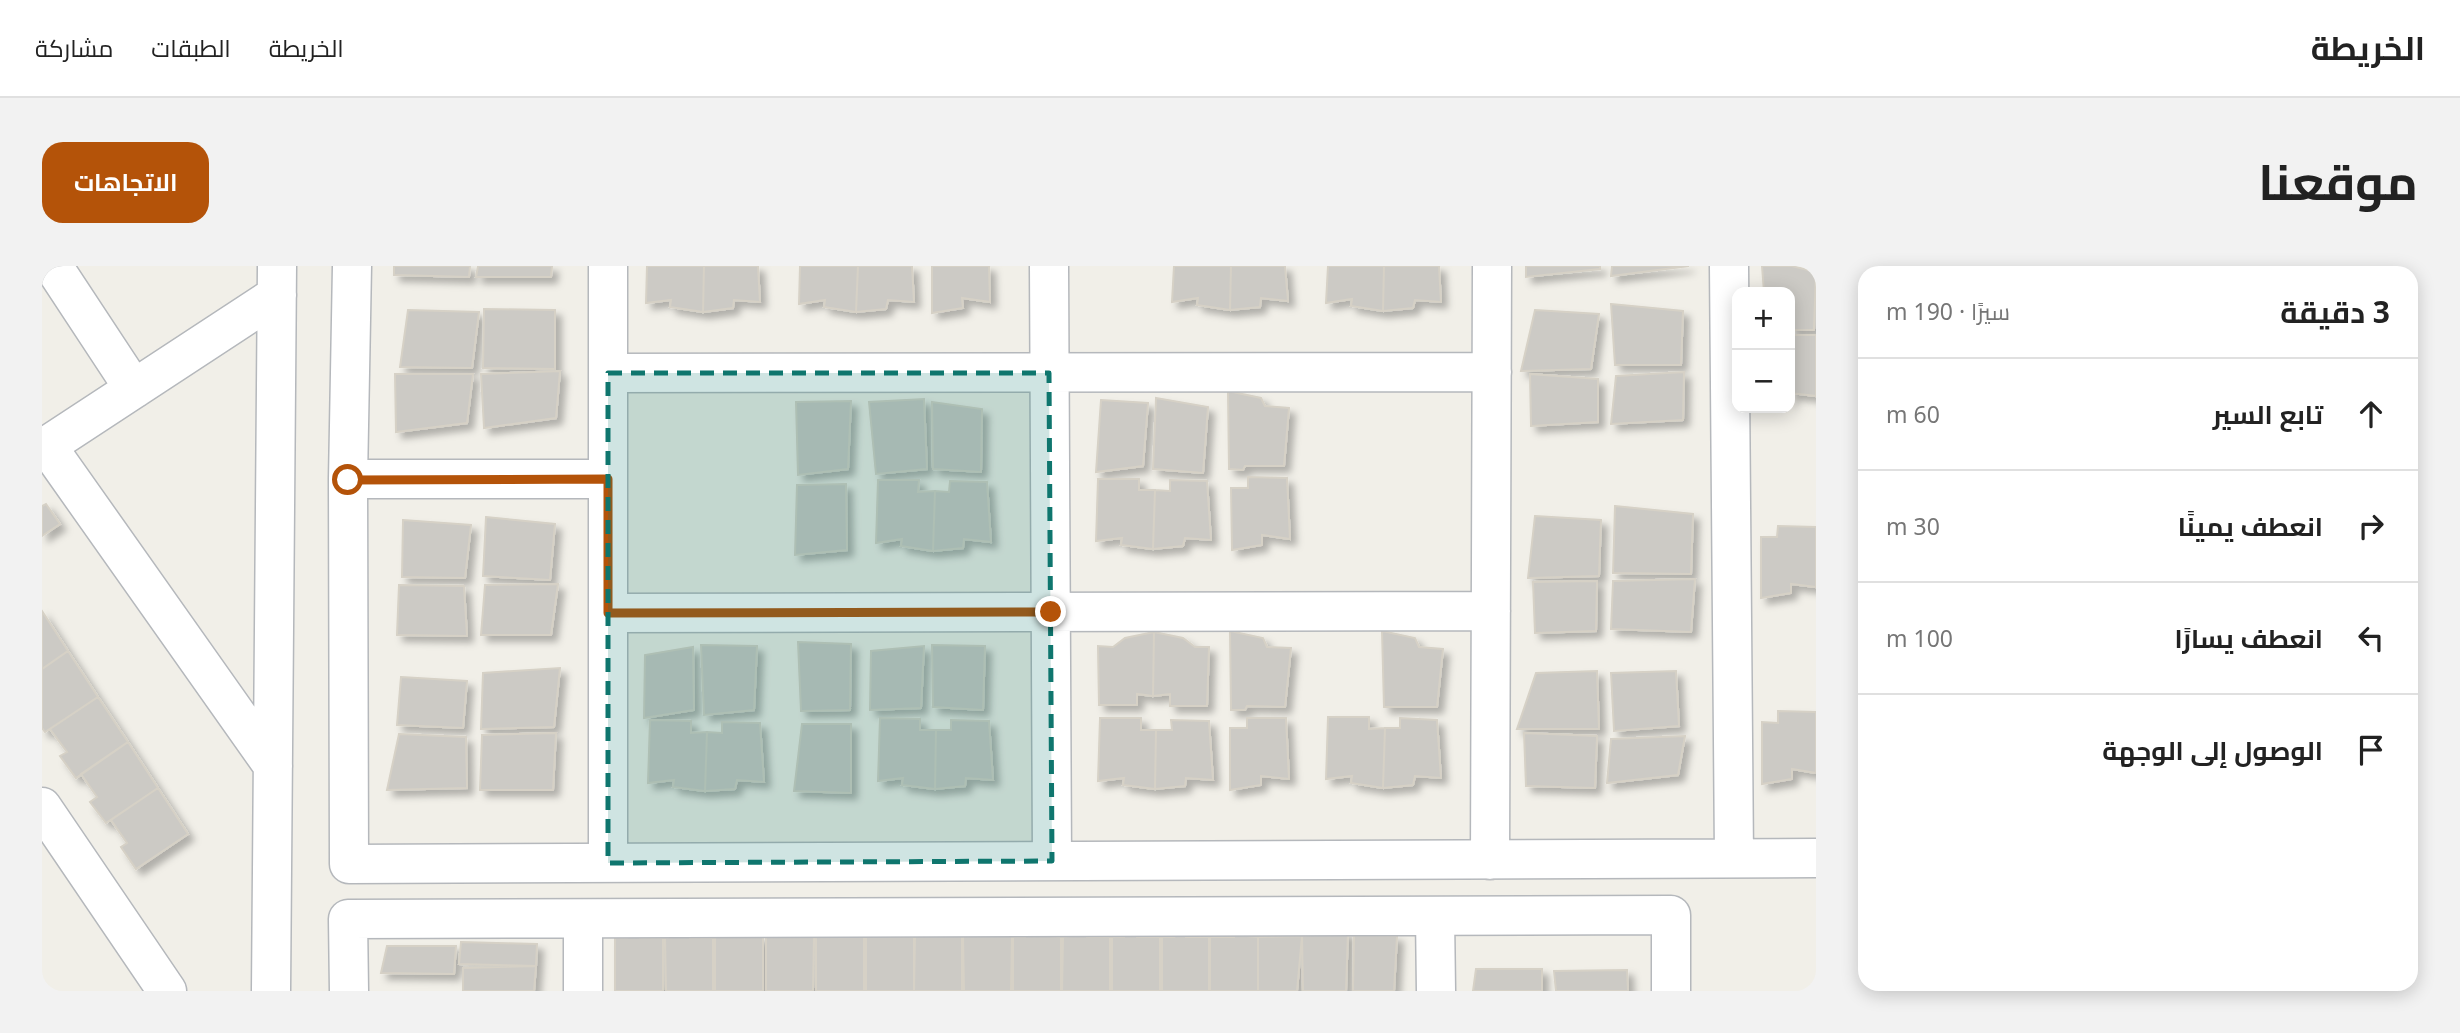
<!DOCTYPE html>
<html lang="ar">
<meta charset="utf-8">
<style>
body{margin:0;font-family:"Noto Sans",Cairo,sans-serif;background:#f2f2f2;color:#222;direction:rtl}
.controls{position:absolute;right:21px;top:21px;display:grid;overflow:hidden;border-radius:14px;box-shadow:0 4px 18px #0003}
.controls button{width:63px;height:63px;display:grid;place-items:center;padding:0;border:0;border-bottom:2px solid #e0e0e0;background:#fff;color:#222;font:35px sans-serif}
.stop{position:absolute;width:21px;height:21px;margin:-16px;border:5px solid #b45309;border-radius:50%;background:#fff}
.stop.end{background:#b45309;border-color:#fff;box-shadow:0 2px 7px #0008}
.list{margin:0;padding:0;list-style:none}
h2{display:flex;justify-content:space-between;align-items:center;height:91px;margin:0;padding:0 28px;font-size:30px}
h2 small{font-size:23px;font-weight:400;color:#767676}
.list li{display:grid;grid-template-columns:46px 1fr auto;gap:21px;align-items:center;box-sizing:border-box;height:112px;padding:0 28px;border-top:2px solid #e0e0e0}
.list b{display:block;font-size:26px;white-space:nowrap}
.list em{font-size:23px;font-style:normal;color:#767676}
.icon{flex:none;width:38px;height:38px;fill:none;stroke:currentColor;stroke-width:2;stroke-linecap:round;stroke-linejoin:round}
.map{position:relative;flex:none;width:1774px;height:725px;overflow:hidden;direction:ltr;border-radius:21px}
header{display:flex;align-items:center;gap:42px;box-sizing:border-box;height:98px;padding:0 35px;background:#fff;border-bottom:2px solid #e0e0e0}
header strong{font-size:33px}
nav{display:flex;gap:38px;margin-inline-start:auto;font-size:24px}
.intro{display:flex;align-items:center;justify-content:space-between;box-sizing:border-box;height:168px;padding:0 42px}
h1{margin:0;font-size:49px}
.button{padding:18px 32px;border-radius:21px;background:#b45309;color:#fff;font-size:24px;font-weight:700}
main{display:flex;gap:42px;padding:0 42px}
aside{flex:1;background:#fff;border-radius:21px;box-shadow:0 4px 18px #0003}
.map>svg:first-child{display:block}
</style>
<header>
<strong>الخريطة</strong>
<nav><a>الخريطة</a><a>الطبقات</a><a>مشاركة</a></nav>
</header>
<div class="intro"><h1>موقعنا</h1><a class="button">الاتجاهات</a></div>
<main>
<aside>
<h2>3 دقيقة<small>سيرًا · 190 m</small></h2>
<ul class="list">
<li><svg class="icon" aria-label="ahead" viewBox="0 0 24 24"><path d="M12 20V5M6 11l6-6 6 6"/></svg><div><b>تابع السير</b></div><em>60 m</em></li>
<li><svg class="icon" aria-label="right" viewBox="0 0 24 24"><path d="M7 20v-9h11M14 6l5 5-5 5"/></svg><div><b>انعطف يمينًا</b></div><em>30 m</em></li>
<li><svg class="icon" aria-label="left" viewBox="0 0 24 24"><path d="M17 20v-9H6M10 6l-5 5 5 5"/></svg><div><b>انعطف يسارًا</b></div><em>100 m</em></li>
<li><svg class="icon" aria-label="arrive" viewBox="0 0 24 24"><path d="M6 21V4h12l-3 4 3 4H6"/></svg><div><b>الوصول إلى الوجهة</b></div></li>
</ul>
</aside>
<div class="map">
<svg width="1774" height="725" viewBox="0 0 1774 725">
<defs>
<filter id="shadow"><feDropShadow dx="6" dy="6" stdDeviation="3.5" flood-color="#0004"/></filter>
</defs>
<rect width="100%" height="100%" fill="#f1efe8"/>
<path fill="#cccac5" stroke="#d6d1c6" stroke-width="2" filter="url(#shadow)" d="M352,0H428L427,11L352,9Z
M436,0H510L509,11H434Z
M605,0H662L661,46L628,41L629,34L604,37Z
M662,0H716L718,36L692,34L691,42L661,46Z
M758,0H816L814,46L782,41L783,34L757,38Z
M816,0H870L872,36L846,34L844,43L814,46Z
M890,0H947L948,36L920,32L921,42L890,47Z
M1132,0H1189L1188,44L1155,39L1156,32L1130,36Z
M1189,0H1243L1246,35L1219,32L1218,41L1188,44Z
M1286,0H1342L1341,45L1309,40L1310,33L1284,37Z
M1342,0H1397L1399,36L1373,34L1371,42L1341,45Z
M1484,0H1558V3L1484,11Z
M1570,0H1647L1569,10Z
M1720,0H1750L1774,6L1772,64H1748V26H1722Z
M1569,38L1641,45L1639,99H1573Z
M442,43L513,44V103L441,102Z
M366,44L437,46L430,102L358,101Z
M1493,44L1557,48L1549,103L1479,105Z
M1748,69H1774V130L1749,127L1748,136Z
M518,105L514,152L442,162L439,108Z
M1642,106L1641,154L1569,158L1574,110Z
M353,108H431L425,157L354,166Z
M1488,108L1556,113V156L1489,160Z
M1186,125L1219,132L1223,140L1247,142L1242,200H1203L1201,204L1187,203Z
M1114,132L1166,141L1161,207L1111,203Z
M882,133L885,203L834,208L827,136Z
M1059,134L1106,137L1101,200L1054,206Z
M809,135L806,203L756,209L754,136Z
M890,136L940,143L939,206L891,203Z
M1206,211L1245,212L1248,273L1220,269V279L1190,284L1189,222H1206Z
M1056,213H1097V224H1113L1111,283L1079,279L1080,272L1054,275Z
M836,214H877L876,226L893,225L891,285L859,280L860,273L834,277Z
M1128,214L1165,215L1169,274L1143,272L1141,280L1111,283L1113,224L1128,225Z
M908,215L945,216L949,276L922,273L921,282L891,285L893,225L907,226Z
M804,218L805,284L753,289L755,219Z
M4,238L18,258L0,270V240Z
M1573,240L1651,248L1649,308L1571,307Z
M1493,250L1559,254L1557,310L1486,312Z
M444,251L513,258L508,314L441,310Z
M361,254L429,259L423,312L360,311Z
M1736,260L1774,261V321L1749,318V327L1719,332V271H1735Z
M1653,313L1649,366L1569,363L1571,315Z
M1555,315L1554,365L1493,367L1491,316Z
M516,318L509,369H439L443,319Z
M357,319L422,320L425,370L355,369Z
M0,345L26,385L0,403Z
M1188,365L1221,372L1225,381L1249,382L1243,441L1205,440L1203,444H1189Z
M1340,365L1373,372L1377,381L1401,383L1395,441H1342Z
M1112,366L1111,430L1095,428V439H1057L1056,380L1071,381L1083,372Z
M1112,366L1141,372L1153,381H1167L1165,440H1128V428L1111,430Z
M756,376L809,378L808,444L759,445Z
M659,379L715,380L712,444L662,449Z
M890,379L943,380L941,444L891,441Z
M882,380L879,442L828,444L829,385Z
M651,381L652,444L602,452L603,389Z
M26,385L56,431L3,466L0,462V403Z
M518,402L512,461L439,463L441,407Z
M1555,405L1557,463H1475L1494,407Z
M1634,405L1637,460L1572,465L1569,407Z
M359,411L425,415L421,462L355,459Z
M56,431L86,476L34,512L18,490L25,486L8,463Z
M1736,445L1774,446V507L1750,503V513L1720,518V456L1736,457Z
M1286,451H1327V463L1343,462L1341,522L1309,517L1310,510L1284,513Z
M838,452L878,453V464H894L893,523L860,519L861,512L836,515Z
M1058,452H1099V464H1114L1113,523L1081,519L1082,512L1056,515Z
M1205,452H1244L1247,513L1219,510V519L1188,524V462H1205Z
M1358,452L1395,454L1399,512L1373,510L1371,519L1341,522L1343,462H1358Z
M608,454L649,455V467L665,466L663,525L631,521L632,514L606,517Z
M909,454L947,455L951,514L924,512L923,520L893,523L894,464H909Z
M1129,454L1167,455L1171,514L1144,512L1143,520L1113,523L1114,464H1130Z
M680,456L718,457L722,516L695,514L693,523L663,525L665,466L680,467Z
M760,458H809V527L752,525Z
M514,467L511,524H438L440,469Z
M1482,467L1555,470L1553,522L1484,520Z
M357,468L424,471L425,522L345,524Z
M1643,470L1636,509L1565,517L1569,473Z
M86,476L116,522L64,557L48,536L55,531L39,508Z
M116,522L146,568L94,603L79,581L85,577L69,554Z
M1306,665L1304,725H1261L1260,670Z
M786,668L822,671V725H774V671H786Z
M849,668L848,671H872V725H824V671Z
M983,668L1019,671V725H971V671H983Z
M1045,668V671H1068V725H1020L1021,671Z
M586,669H598V672H621V725H573V672H585Z
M648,669V672H671V725H624L623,672Z
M698,669V671H721V725H673V671Z
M1082,669H1095V671H1118V725H1070V671H1082Z
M1131,669H1144V671H1167V725H1120V671H1132Z
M1192,669L1216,671V725H1168V671H1192Z
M1312,669L1355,670L1352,725H1311Z
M724,670H772L771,725H724Z
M873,670H920V725H872Z
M921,670H970L969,725H922Z
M1260,670L1255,725H1216V671Z
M419,676L495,678L494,700L417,698Z
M345,680H414L412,708L339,707Z
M494,700L492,725H421V702Z
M1434,703H1500V725H1431Z
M1585,704L1586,725H1514L1512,705Z"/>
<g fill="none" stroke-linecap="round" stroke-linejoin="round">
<defs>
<path id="minor" d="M11,0L92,123
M310,0L306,213L307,598L1774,592
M1007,0L1010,595
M1687,0L1692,592
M566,107L1450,106
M5,180L231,500
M0,183L235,29
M306,213H566
M566,347L1449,345
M0,541L125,725
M1448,594L1450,0
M566,597V0
M1393,650L1394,725
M541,653V725
M229,725L235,0
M307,725L306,653L1629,649V725"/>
</defs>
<use href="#minor" stroke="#b5b8bc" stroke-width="41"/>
<use href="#minor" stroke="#fff" stroke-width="38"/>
</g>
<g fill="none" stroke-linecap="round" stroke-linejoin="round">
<path stroke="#b45309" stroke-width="9" d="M306,214L566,213V347L1009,346"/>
</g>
<path fill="#0f766e" fill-opacity="0.2" stroke="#0f766e" stroke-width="5" stroke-dasharray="14 9" stroke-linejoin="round" d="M566,107H1007L1010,595L566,597Z"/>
</svg>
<div class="controls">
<button>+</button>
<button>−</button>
</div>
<div class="stop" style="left:306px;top:214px"></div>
<div class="stop end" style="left:1009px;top:346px"></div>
</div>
</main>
